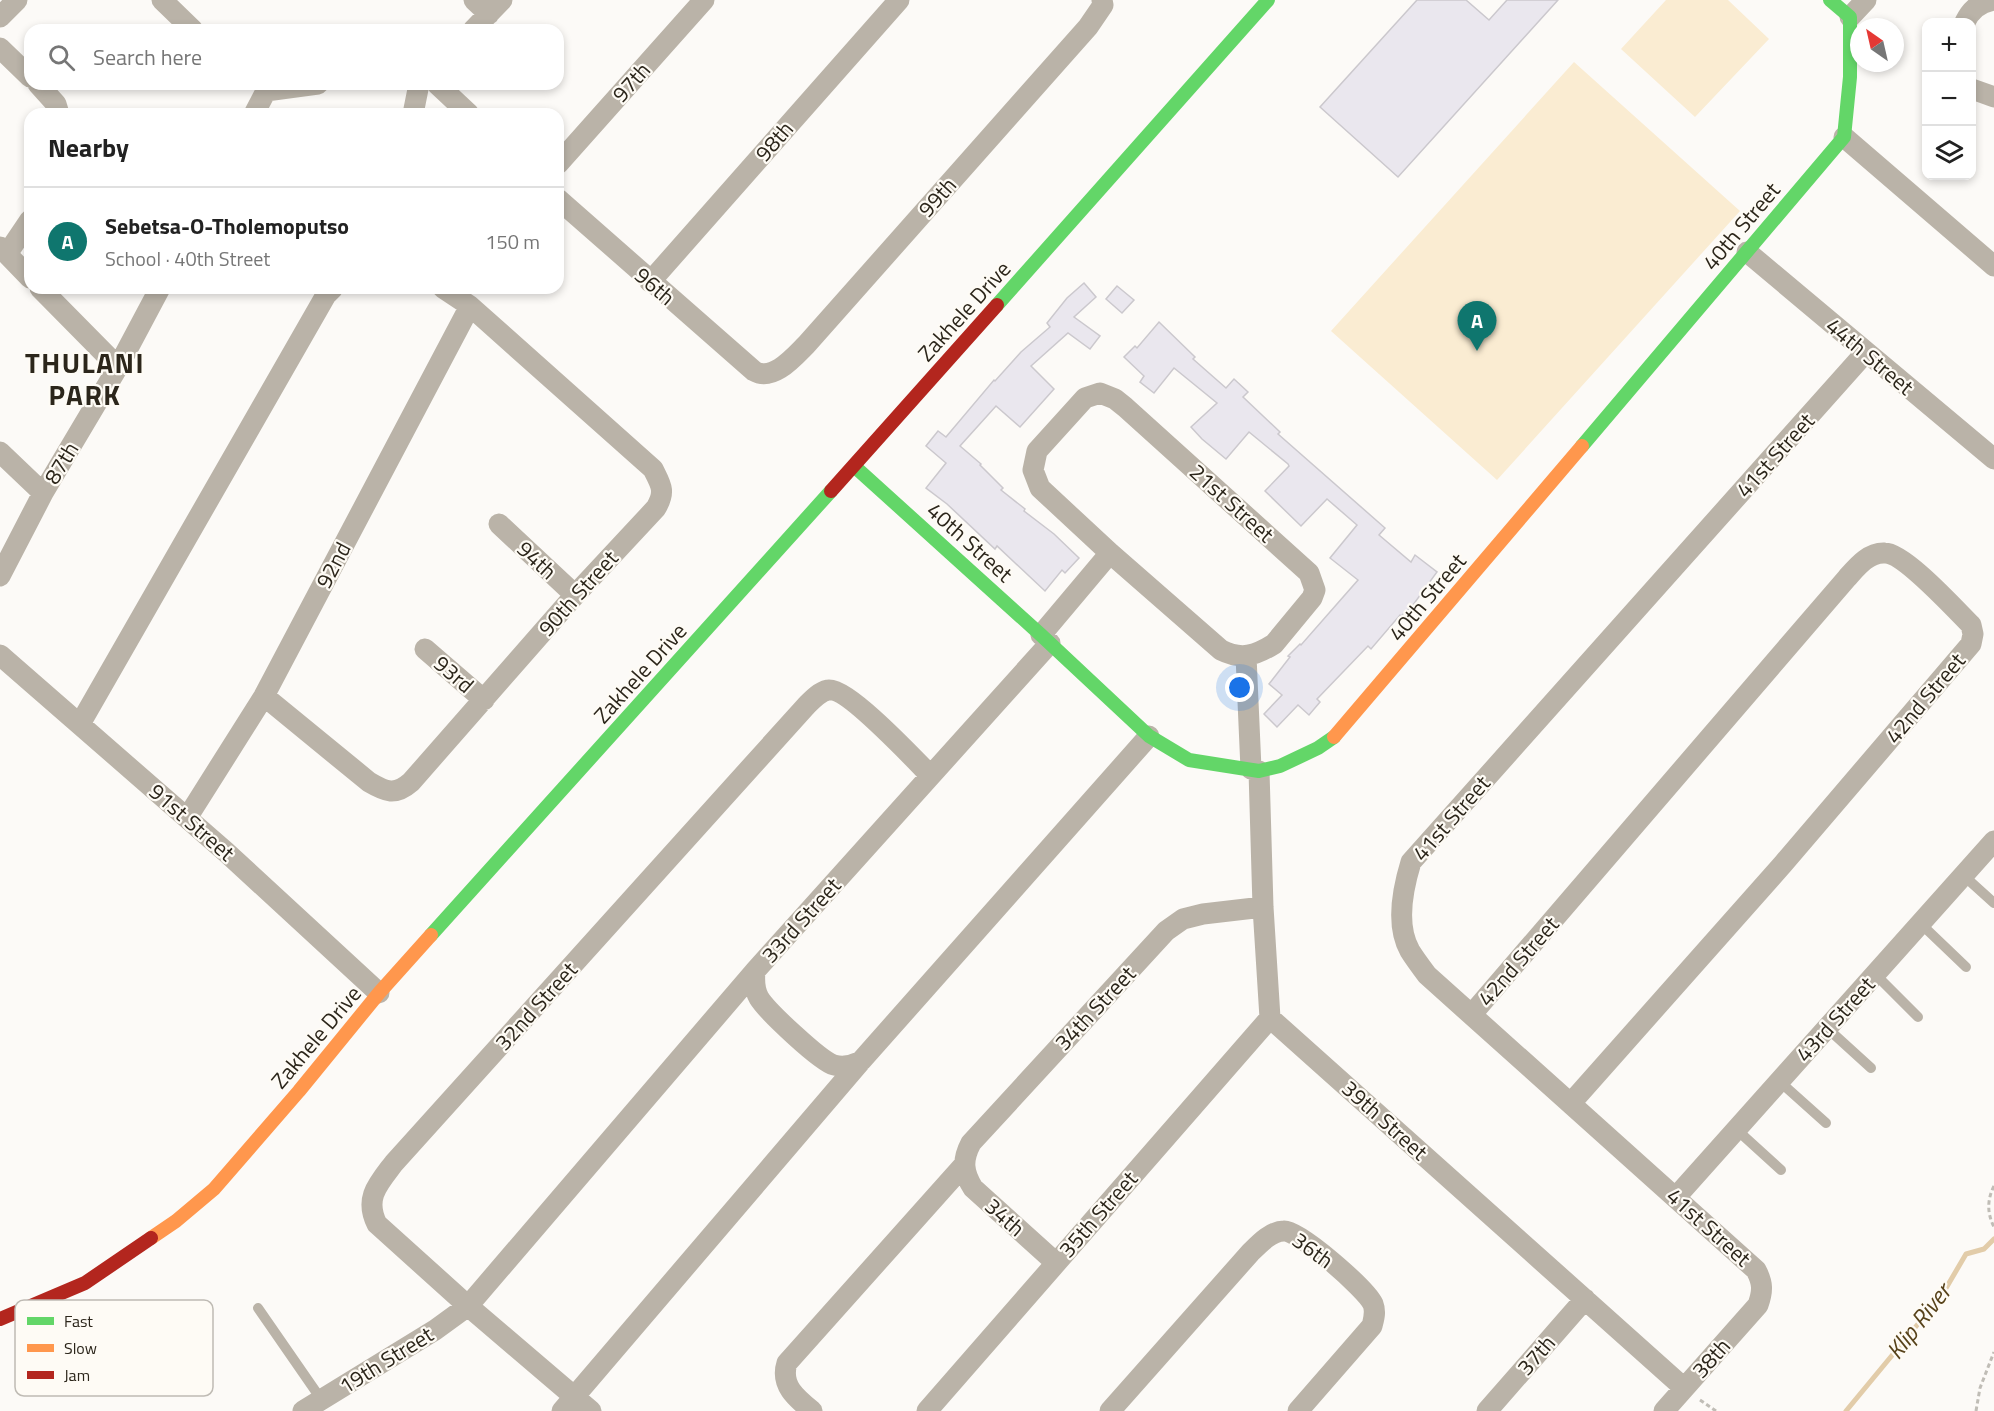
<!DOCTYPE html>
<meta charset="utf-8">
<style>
body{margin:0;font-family:"Titillium Web",sans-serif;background:#f2f2f2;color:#222}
.controls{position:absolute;right:18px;top:18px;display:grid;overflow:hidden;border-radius:12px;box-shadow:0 3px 9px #0003}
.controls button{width:54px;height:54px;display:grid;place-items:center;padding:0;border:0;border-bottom:2px solid #e0e0e0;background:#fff;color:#222;font:30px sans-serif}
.compass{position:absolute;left:1850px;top:18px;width:54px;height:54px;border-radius:50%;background:#fff;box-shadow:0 3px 9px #0003;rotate:326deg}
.you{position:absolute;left:1240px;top:688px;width:21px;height:21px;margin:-15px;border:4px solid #fff;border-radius:50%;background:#1a73e8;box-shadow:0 0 0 9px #1a73e833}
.badge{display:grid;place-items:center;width:39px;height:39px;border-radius:50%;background:#0f766e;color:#fff;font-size:20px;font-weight:700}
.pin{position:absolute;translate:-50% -50px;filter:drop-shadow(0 2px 3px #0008)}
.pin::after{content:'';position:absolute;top:32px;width:21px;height:18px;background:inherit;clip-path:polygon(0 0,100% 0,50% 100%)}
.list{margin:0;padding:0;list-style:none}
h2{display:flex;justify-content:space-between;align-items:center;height:78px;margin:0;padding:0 24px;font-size:26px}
h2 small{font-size:20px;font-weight:400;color:#767676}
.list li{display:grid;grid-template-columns:39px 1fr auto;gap:18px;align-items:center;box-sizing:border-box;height:108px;padding:0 24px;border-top:2px solid #e0e0e0}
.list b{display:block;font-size:22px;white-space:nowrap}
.list p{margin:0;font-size:20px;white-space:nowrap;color:#767676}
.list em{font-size:20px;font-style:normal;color:#767676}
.icon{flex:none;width:33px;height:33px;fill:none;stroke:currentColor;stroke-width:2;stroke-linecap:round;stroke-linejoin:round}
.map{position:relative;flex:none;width:1994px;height:1411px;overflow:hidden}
.search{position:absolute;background:#fff;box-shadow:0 3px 9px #0003;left:24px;top:24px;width:540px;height:66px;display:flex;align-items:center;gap:15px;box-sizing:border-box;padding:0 21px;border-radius:18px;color:#767676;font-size:22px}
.panel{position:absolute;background:#fff;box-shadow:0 3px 9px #0003;left:24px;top:108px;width:540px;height:186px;border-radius:18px}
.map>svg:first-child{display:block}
</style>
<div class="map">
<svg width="1994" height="1411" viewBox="0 0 1994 1411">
<rect width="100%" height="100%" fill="#fcfaf7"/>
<path fill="#faecd2" d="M1666,0H1728L1769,39L1695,117L1621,49Z
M1574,62L1740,211L1497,480L1331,331Z"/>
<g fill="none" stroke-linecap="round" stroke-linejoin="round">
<path stroke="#e2cca9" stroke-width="5" d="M1846,1411L1942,1295L1966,1254L1984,1249L1994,1239"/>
</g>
<path fill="#eae7ee" stroke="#cbc8cd" stroke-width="1.5" d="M1417,0H1466L1489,20L1507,0H1558L1398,177L1320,107Z
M1084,283L1096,297L1074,317L1100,336L1090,349L1068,333L1031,366L1054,389L1020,427L996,406L960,446L981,464L980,465L1003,488L1001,490L1025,509L1024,511L1054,534L1079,558L1065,573L1062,570L1045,591L997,546L995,549L947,504L926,488L946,463L926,446L938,431L946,437L994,380L995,381L1021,352L1050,327L1047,323L1067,298Z
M1117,286L1134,300L1122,313L1106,299Z
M1159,322L1195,357L1193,359L1226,388L1234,379L1248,392L1243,397L1280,432L1278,434L1385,528L1379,535L1411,562L1415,555L1437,572L1413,605L1401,616L1400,615L1371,649L1368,646L1317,699L1320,702L1309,715L1298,705L1277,727L1264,714L1282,695L1269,684L1290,657L1288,656L1300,644L1301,645L1358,580L1330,558L1357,525L1327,499L1301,526L1265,491L1289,466L1288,464L1249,432L1226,459L1202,439L1191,427L1217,403L1174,368L1154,393L1140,382L1144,376L1124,357L1135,346L1137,348Z"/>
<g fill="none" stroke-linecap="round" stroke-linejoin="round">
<path stroke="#c0bdb6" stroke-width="3" stroke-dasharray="4.5 3" stroke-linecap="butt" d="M1994,1186C1987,1200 1987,1213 1994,1227
M1700,1400L1716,1411
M1976,1411L1980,1388L1994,1352"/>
<path stroke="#bab3a8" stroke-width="10" d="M1963,875L1994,903
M1920,923L1966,967
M1875,974L1918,1017
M1827,1028L1871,1068
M1779,1081L1826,1123
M1737,1130L1781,1170
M258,1308L321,1399"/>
<path stroke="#bab3a8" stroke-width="21" d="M162,0L193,30
M474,0L489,14
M0,17L17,0
M1850,17L1866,0
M1965,22C1971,9 1980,2 1994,0
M473,30L502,0
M0,48L30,77
M38,84L56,104L59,114
M437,84L469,114
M1972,89L1994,97
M266,91L318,84
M254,114L266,91
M413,114L419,84
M1844,137L1994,266
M558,164L704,0
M558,199L754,371C773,382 794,357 806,345L1088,27L1103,5L1102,0
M0,247L30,278
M1747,252L1994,459
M7,254L30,220
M650,282L899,0
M40,288L118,367
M1100,393L1115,399L1125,407L1309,573L1315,590L1312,598L1274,644C1255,656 1241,660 1221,650L1110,553L1040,488L1033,470L1037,451L1085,398Z
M0,452L43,493
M499,524L575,595
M0,576L43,493L118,367L160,288
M1041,635L1110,553
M425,649L484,700
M0,655L226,852L379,993
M1246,656L1251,769
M264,696L369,782C386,792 395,796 411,782L575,595L656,508C666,491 661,485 653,469L470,306L443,288
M80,724L326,295L333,288
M1259,771L1263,907L1270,1018L1684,1388
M187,818L264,696L470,306
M755,971C754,981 754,989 759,998C767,1011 820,1061 834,1065C844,1068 852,1065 861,1061
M1472,1014L1847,578C1856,568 1868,552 1885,553C1904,553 1955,609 1971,625L1973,634L1971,644L1783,864L1571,1103
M1676,1197L1994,841
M1055,1262L973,1188C963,1172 962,1160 971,1143L1166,931L1183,919L1203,914L1263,907
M303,1411L435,1330L468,1306L755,971L1050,643
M562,1411L861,1061L1149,736
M591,1411L468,1306L377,1224C364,1198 378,1184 394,1163L806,706C812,700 819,692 828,690C847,687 914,759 930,775
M812,1411C796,1398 780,1385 787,1363L963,1166
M927,1411L1270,1018
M1110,1411L1250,1253C1259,1244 1271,1231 1284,1231C1299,1230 1366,1289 1373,1304C1376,1312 1374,1318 1372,1326L1298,1411
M1487,1411L1585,1299
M1664,1411L1758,1305C1763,1291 1763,1283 1756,1270L1427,975C1421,967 1415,959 1410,951C1395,925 1403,888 1411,862L1866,352"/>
<path stroke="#63d668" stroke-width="14" d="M997,305L1268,0
M1582,446L1844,137L1850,77V17L1830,0
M854,466L1041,635L1149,736L1189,760L1259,771L1280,766L1318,748L1334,737
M431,935L831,491"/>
<path stroke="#ff974d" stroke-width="14" d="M1334,737L1582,446
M151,1238L176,1221L214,1189L299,1091L379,993L431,935"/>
<path stroke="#b3261e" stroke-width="14" d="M831,491L997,305
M0,1319L85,1283L151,1238"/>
</g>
<g text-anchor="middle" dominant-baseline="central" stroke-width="4.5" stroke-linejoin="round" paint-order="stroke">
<g font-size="22" fill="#2c261b" stroke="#fefbf5">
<text transform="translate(631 82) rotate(-48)">97th</text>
<text transform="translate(774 141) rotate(-49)">98th</text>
<text transform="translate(937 197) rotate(-48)">99th</text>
<text transform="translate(1741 226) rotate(-50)">40th Street</text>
<text transform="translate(655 286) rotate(41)">96th</text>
<text transform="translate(964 311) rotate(-48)">Zakhele Drive</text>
<text transform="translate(1870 356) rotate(40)">44th Street</text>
<text transform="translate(1775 455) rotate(-48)">41st Street</text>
<text transform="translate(61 463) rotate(-59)">87th</text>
<text transform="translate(1232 503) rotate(42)">21st Street</text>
<text transform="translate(970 542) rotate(42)">40th Street</text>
<text transform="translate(537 560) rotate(43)">94th</text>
<text transform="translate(333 565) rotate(-62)">92nd</text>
<text transform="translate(578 593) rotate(-48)">90th Street</text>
<text transform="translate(1427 597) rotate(-50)">40th Street</text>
<text transform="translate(640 673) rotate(-48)">Zakhele Drive</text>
<text transform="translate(454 674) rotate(41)">93rd</text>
<text transform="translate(1925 698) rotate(-50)">42nd Street</text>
<text transform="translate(1451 818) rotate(-49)">41st Street</text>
<text transform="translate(192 822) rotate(41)">91st Street</text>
<text transform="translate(801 920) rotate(-48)">33rd Street</text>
<text transform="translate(1518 961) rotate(-49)">42nd Street</text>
<text transform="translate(536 1006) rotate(-48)">32nd Street</text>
<text transform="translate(1095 1008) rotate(-47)">34th Street</text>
<text transform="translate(1835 1019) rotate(-48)">43rd Street</text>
<text transform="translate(316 1037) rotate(-50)">Zakhele Drive</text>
<text transform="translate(1385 1120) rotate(42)">39th Street</text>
<text transform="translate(1098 1214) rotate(-49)">35th Street</text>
<text transform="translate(1005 1217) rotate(42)">34th</text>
<text transform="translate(1709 1227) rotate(42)">41st Street</text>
<text transform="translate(1313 1250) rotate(36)">36th</text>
<text transform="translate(1536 1355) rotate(-49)">37th</text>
<text transform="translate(1711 1358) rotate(-48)">38th</text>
<text transform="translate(386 1360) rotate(-32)">19th Street</text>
</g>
<g font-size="24" font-style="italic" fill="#58431b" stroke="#fefbf5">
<text transform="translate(1918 1321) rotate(-52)">Klip River</text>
</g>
<g font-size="28" font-weight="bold" letter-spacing="1.5" fill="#2c261b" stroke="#fefbf5">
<text x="85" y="362">THULANI<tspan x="85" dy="32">PARK</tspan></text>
</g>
</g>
<rect x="15" y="1300" width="198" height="96" rx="9" fill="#fefbf5" stroke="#bfbbb4" stroke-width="1.5"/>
<rect x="27" y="1317" width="27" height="8" fill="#63d668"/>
<rect x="27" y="1344" width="27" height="8" fill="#ff974d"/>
<rect x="27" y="1371" width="27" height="8" fill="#b3261e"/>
<g font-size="16" fill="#2c261b">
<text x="64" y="1327">Fast</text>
<text x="64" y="1354">Slow</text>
<text x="64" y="1381">Jam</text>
</g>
</svg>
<div class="controls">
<button>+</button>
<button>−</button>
<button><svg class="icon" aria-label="layers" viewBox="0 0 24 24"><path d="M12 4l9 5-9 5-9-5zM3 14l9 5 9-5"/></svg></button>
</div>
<svg class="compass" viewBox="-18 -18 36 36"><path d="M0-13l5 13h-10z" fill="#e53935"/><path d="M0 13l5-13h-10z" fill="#767676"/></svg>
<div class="you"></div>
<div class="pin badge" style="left:1477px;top:351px">A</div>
<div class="search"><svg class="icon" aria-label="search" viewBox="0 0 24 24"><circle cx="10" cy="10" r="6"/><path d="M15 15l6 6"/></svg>Search here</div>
<section class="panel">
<h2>Nearby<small></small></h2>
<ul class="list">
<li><span class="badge">A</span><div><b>Sebetsa-O-Tholemoputso</b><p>School · 40th Street</p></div><em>150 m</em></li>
</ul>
</section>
</div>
